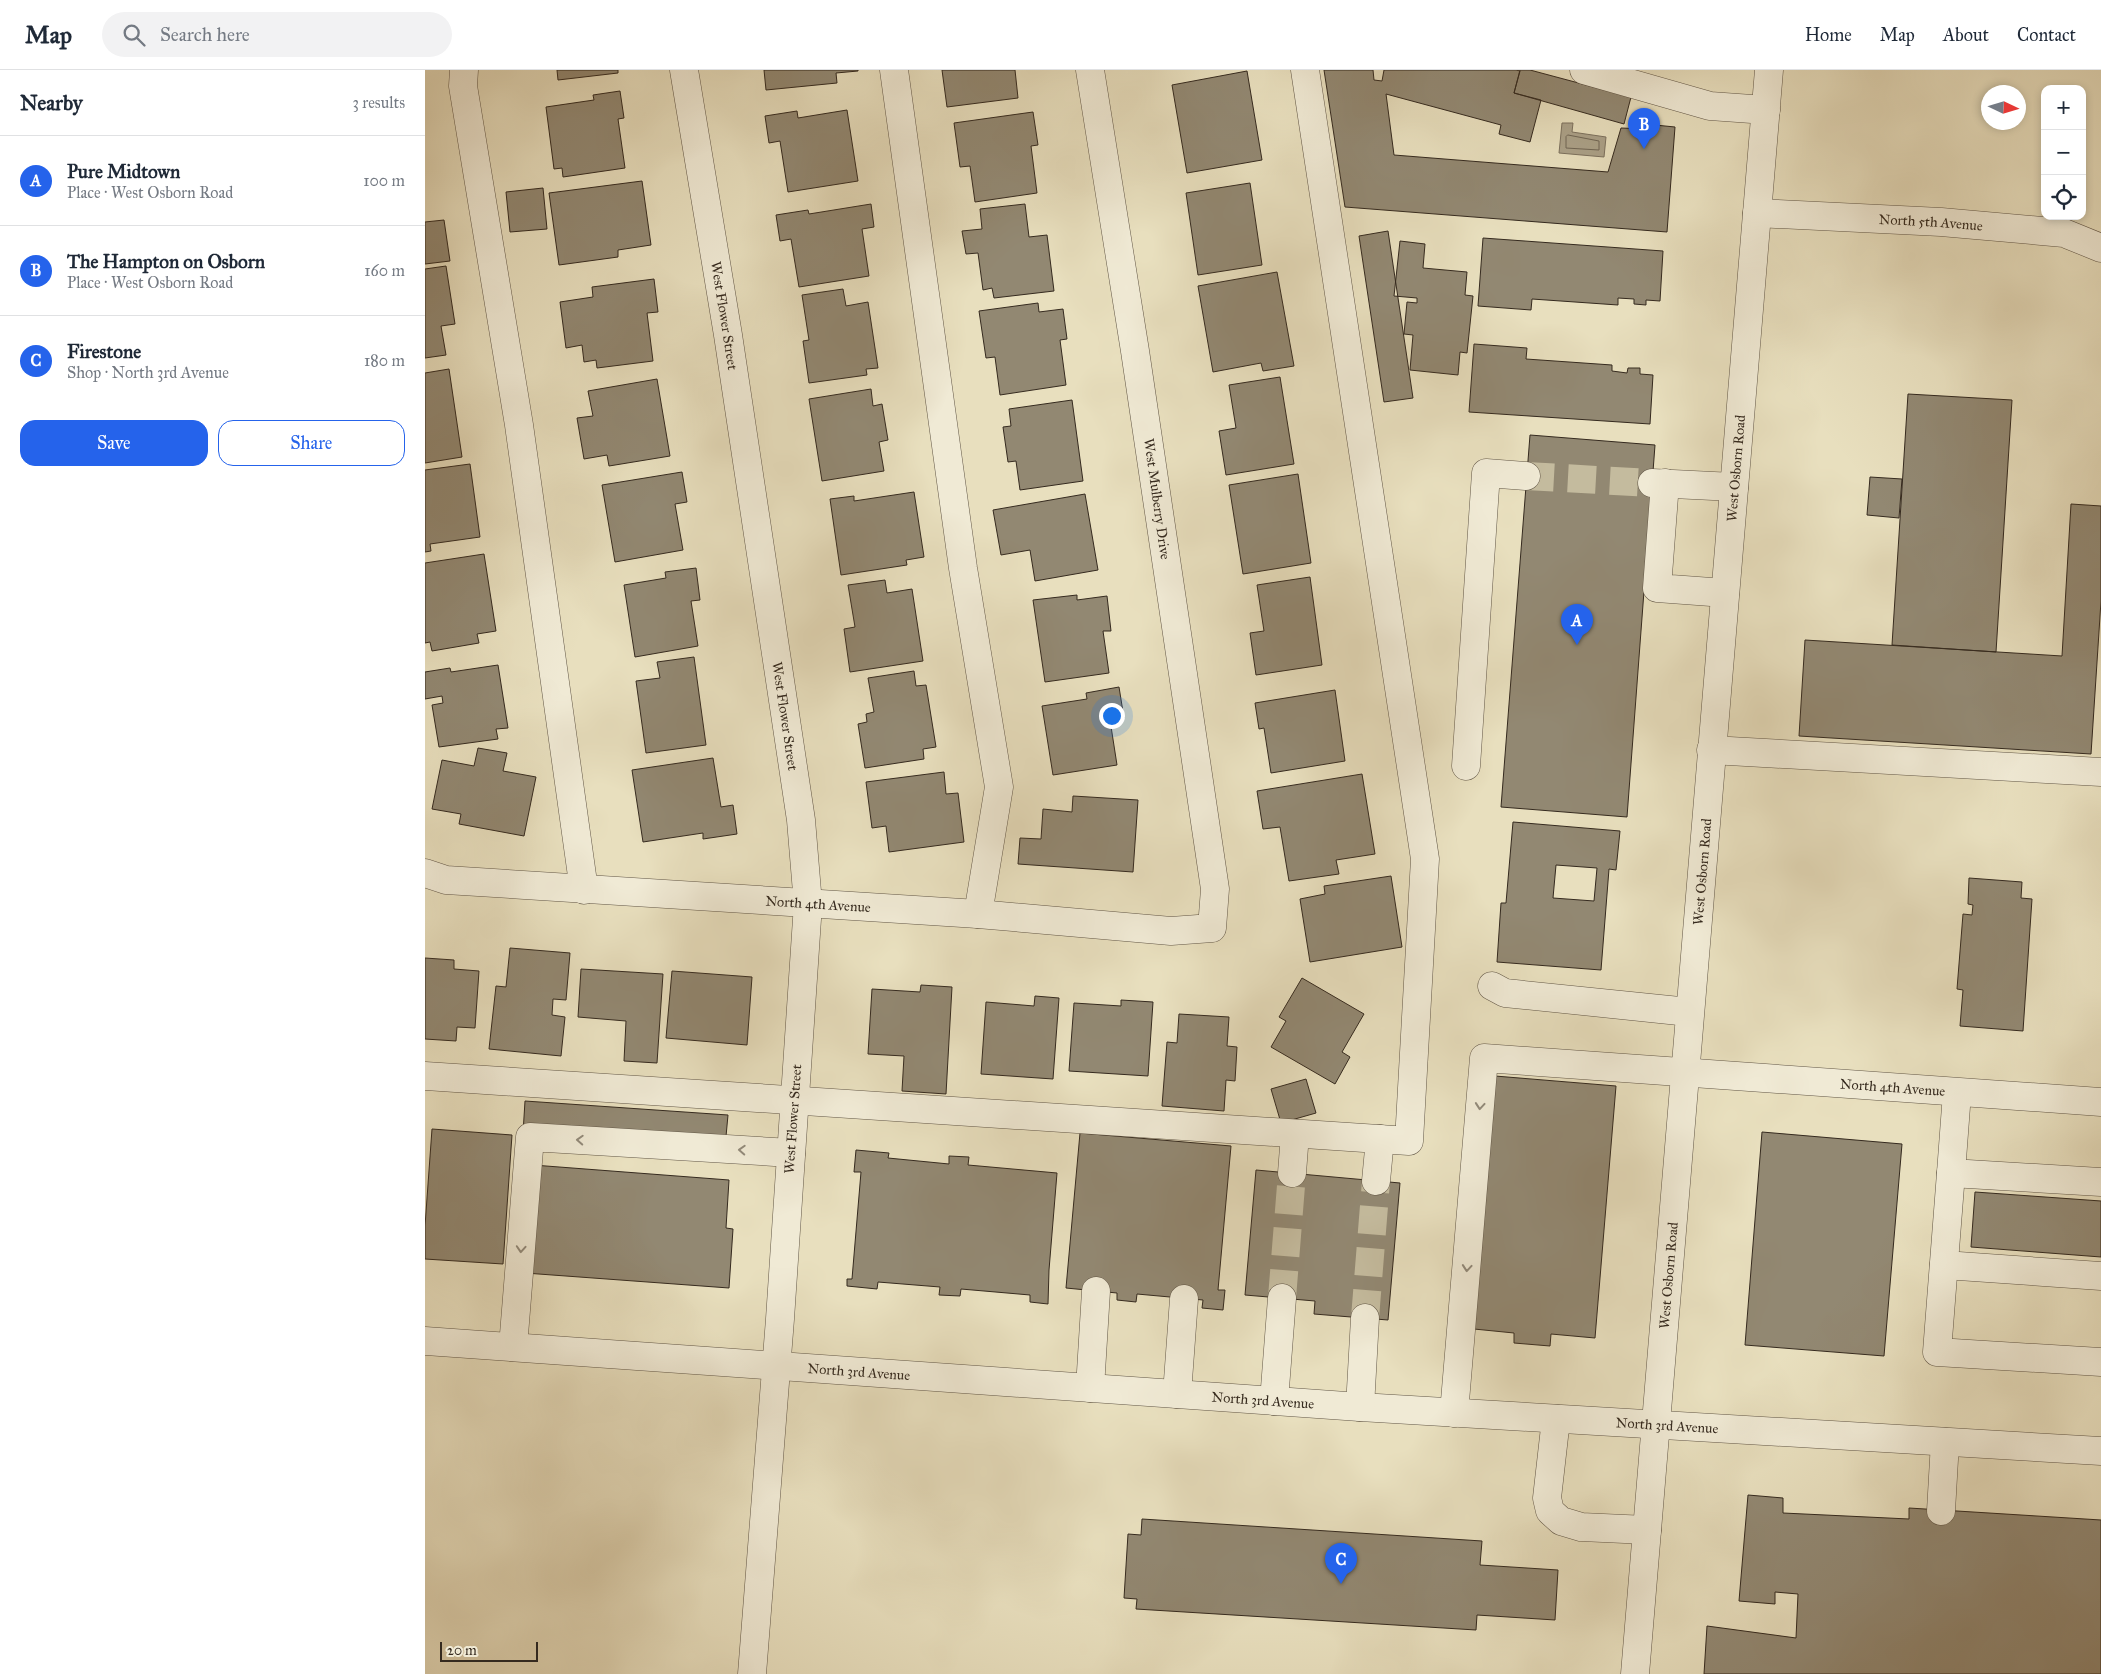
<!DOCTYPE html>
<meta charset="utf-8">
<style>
body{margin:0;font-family:"IM FELL Great Primer",serif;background:#f2f2f3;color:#1f2937}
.controls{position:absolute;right:15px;top:15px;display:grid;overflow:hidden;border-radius:10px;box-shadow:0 2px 8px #0003}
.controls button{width:45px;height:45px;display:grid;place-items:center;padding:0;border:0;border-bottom:1px solid #e0e1e3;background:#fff;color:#1f2937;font:25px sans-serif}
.compass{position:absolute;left:1556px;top:15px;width:45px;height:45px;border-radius:50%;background:#fff;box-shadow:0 2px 8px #0003;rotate:94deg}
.scale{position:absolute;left:15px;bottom:12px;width:98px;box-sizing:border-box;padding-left:5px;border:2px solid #352a1f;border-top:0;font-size:14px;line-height:18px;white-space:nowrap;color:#352a1f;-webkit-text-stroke:4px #f0ead5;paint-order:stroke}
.you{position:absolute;left:686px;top:645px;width:18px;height:18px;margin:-12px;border:4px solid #fff;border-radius:50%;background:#1a73e8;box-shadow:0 0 0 8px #1a73e833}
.badge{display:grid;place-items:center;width:32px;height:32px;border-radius:50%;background:#2563eb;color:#fff;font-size:16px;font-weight:700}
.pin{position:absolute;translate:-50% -41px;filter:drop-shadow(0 1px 2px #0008)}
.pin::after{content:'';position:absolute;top:26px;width:18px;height:15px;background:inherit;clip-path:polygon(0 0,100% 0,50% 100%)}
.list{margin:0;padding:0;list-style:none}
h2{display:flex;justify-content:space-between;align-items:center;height:65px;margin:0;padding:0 20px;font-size:21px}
h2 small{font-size:16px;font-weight:400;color:#747a83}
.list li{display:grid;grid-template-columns:32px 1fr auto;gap:15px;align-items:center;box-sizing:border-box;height:90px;padding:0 20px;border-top:1px solid #e0e1e3}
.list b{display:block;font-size:19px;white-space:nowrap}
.list p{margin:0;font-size:16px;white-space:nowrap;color:#747a83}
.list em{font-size:16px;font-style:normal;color:#747a83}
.actions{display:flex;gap:10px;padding:15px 20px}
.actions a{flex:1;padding:11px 0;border:1px solid #2563eb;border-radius:15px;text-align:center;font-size:18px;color:#2563eb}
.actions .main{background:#2563eb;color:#fff}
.icon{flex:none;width:28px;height:28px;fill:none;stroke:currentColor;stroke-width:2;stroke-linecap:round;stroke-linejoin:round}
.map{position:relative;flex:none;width:1676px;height:1604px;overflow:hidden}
header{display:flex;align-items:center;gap:30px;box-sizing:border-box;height:70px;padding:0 25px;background:#fff;border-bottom:1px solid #e0e1e3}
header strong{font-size:24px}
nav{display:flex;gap:28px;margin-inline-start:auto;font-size:18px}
.search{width:350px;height:45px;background:#f2f2f3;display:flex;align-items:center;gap:12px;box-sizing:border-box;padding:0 18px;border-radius:28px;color:#747a83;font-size:19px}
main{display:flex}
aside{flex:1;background:#fff}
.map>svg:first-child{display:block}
</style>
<header>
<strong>Map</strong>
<div class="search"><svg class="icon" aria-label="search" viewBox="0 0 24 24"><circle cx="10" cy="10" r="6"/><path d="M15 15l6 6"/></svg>Search here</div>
<nav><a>Home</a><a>Map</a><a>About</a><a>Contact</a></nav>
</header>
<main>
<aside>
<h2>Nearby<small>3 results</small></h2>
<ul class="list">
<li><span class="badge">A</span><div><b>Pure Midtown</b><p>Place · West Osborn Road</p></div><em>100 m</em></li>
<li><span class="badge">B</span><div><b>The Hampton on Osborn</b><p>Place · West Osborn Road</p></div><em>160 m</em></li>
<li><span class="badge">C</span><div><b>Firestone</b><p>Shop · North 3rd Avenue</p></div><em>180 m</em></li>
</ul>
<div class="actions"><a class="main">Save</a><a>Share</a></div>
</aside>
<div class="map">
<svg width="1676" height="1604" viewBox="0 0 1676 1604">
<rect width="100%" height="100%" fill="#e8dfbe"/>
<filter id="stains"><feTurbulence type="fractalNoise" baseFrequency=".004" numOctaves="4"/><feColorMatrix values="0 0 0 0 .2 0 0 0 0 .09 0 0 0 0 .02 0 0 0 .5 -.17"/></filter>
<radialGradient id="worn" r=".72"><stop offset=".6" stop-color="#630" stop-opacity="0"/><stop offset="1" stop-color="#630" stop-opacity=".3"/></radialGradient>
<path fill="#aba188" stroke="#7c715e" d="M1137,53H1148L1147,62L1181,67L1179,87L1134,83Z"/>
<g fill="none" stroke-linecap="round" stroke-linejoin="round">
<path stroke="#706654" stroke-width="1" d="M1143,65L1174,71V80L1141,78V67Z"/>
</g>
<path fill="#928872" stroke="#352a1f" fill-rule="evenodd" d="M132,0H193V3L133,10Z
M339,0H433V1L411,3L412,13L341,20Z
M517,0H590L593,28L522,37Z
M899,0H948L949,10L957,11L959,0H1091L1095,1L1089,23L1116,30L1105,72L1074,64L1076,55L961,24L969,85L1183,102L1196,58L1220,59V54L1250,57L1242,162L920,137Z
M1095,0H1105L1206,27L1199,54L1089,23Z
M822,1L837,90L762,103L747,15Z
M195,21L199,48L193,49L200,98L138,107L137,98L129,99L121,37L169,30L168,25Z
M422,40L433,111L363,122L355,71L344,73L340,46L372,41L373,48Z
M608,42L613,75L606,76L612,123L550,132L545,96L535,97L529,53Z
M217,111L226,175L193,180V187L134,195L124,123Z
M825,113L837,195L773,205L761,123Z
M118,118L122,159L85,162L81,122Z
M446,134L449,157L437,159L444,206L374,217L366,169L355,171L351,145L383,140L384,144Z
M600,134L604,167L622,165L629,221L569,228L567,218L558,220L553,183L541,184L537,161L557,159L555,139Z
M19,150L25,191L0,194V152Z
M963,161L988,328L959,332L934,166Z
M1058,168L1238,181L1235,231L1221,230V235L1209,234V229L1193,228V235L1107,229L1106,240L1053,236Z
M975,171L1000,174L998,198L1042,202L1040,225L1048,226L1042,283L1035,282L1033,305L985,300L988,265L979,264L982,232L992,233V228L969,226Z
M21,196L30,254L16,256L21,285L0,288V199Z
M852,202L869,296L838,301L836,293L788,302L773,216Z
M229,209L233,242L222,243L228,291L172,298L171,290L159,292L157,275L141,278L135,232L168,227L167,217Z
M418,219L421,236L443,232L453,298L441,299L442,305L384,313L378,271L384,270L377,225Z
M613,233L614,242L638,239L642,269L635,270L641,315L575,325L570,287L561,288L554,241Z
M1049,274L1102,278L1101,289L1187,295V301L1202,303L1203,298H1215V304L1228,305L1225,354L1044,342Z
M24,299L37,387L0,393V303Z
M855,307L869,394L801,405L794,361L811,358L804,315Z
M232,309L245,386L184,396L182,385L159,389L152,348L168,346L163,321Z
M446,319L448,336L457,334L463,370L454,372L459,401L397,411L384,329Z
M1483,324L1587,330L1571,582L1467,575Z
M647,330L658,411L595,420L591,391L583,392L578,357L586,356L584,339Z
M1105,365L1230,375L1202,747L1076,737Z
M45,394L55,467L5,474L6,481L0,482V400Z
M257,402L262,432L250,434L258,480L190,492L177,415Z
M873,404L886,493L818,504L804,415Z
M1445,407L1477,409L1474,448L1442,445Z
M489,422L499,487L481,490L482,495L416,505L405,429L429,426V431Z
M660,424L673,500L610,511L605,480L576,485L568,440Z
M1646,434L1676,436V531L1666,684L1374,666L1380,570L1637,586Z
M59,484L71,561L52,564L54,573L7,581L5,572L0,573V493Z
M271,498L275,530L266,531L273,576L210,587L199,515L241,508L240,502Z
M885,507L897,595L831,605L825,563L839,561L832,515Z
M460,510L462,523L487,519L498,591L425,602L419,559L430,557L423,515Z
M652,525V530L682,526L686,561H678L684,603L620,612L608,530Z
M269,587L281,675L221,683L211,611L235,608L232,592Z
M73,595L83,658L71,659L73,669L14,677L7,635L18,633L17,626L0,629V602L25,598L26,602Z
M489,601L491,616L501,615L511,677L498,679L499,689L440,698L433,654L442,652L441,644L449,642L443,608Z
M694,617L699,648L685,650L692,695L628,705L617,636L662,629L661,623Z
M910,620L920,691L846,703L839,658L834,659L830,633Z
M53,678L82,683L78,701L111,707L99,766L34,754L36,744L7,739L17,690L49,696Z
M288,688L296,737L308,735L312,764L278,769V763L218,772L207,700Z
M519,702L521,724L533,723L539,772L464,782L461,756L447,758L441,712Z
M937,704L950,784L911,790L914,804L864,811L855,757L838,759L832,721Z
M648,726L713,730L708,802L593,794L595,768L616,769L618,739L647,742Z
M1088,752L1195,761L1191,800L1184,799L1176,900L1072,892L1076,833H1081ZM1131,795L1172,798L1169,831L1128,828Z
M966,806L977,877L885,892L875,829L900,824L899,816Z
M1544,808L1597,812L1596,828L1607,829L1598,961L1535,956L1538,920L1532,919L1538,844L1547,845L1548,835L1543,834Z
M85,878L145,883L141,930L128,929L127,945L140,947L136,986L64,979L71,916L81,917Z
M0,888L29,890V899L54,901L50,958L32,957L31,971L0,969Z
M156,899L238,904L232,993L199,991L201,951L153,947Z
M247,901L327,907L322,975L241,968Z
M877,908L939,944L917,982L925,987L910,1014L846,977L861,951L854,947Z
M496,915L527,917L521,1024L477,1021L479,986L443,984L447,919L495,922Z
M610,926L634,928L628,1009L556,1004L561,932L609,936Z
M696,930L728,932L723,1006L644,1001L649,933L696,936Z
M754,944L804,947L802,976L812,977L810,1011L801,1010L799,1041L737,1036L742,972L752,973Z
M1070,1006L1191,1016L1170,1268L1126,1264L1125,1276L1089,1273V1263L1049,1259Z
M881,1009L891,1043L856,1053L846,1019Z
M100,1031L303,1045L300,1077L98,1063Z
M7,1059L87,1065L78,1194L0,1189V1156Z
M1337,1062L1477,1074L1459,1286L1320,1275Z
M655,1063L806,1076L793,1220H800L798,1240L777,1238L778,1230L712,1224L711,1232L692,1230V1223L641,1218Z
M431,1080L464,1083L463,1088L524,1094V1086L544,1087L543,1095L632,1103L624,1200L623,1234L605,1232V1225L536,1219L535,1226L514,1225L515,1217L453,1212L452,1219L422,1216V1209H427L436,1102H429Z
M108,1095L304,1110L301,1158L308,1159L304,1218L100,1203Z
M831,1100L975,1113L963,1250L889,1244L890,1231L820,1225Z
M1550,1122L1676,1131V1187L1546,1177Z
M1323,1425L1358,1428V1443L1484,1449V1438L1676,1450V1604H1279L1282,1556L1371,1568L1373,1524L1350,1522V1534L1314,1531Z
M717,1449L1057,1471L1055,1495L1133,1500L1130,1550L1052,1545L1051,1560L711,1539L712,1529L699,1528L703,1464L716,1465Z"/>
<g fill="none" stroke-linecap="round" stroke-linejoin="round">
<path stroke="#c4bb9e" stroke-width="28" stroke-dasharray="28 14" stroke-linecap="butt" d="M1101,406L1227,413
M857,1228L867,1103
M940,1248L951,1111"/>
<defs>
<g id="minor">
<path d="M39,0L38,16L94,355L159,820"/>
<path id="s1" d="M259,0L303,265L376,750L383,834L355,1249L327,1604"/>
<path d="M469,0L538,498L574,717L553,844"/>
<path d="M1159,0L1285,36L1341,40"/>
<path id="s2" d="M1332,143L1516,152L1639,163L1676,178"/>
<path d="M1227,413L1309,417"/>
<path d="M1240,413L1232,518L1300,523"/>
<path d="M1286,680L1676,702"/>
<path d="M1041,696L1061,403L1101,406"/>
<path id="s3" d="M0,803L21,810L553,844L746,861L787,858L790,819L710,281L665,0"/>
<path d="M1067,916L1080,923L1264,942"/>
<path d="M0,1006L984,1071L1000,789L880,0"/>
<path d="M1532,1023L1526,1103L1676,1112"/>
<path d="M867,1103L870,1064"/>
<path d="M1526,1103L1512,1282L1676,1292"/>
<path d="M951,1111L955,1069"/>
<path d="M1519,1195L1676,1206"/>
<path id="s4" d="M0,1271L935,1337L1676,1381"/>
<path d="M88,1277L105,1067L366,1083"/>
<path d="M665,1318L671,1221"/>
<path d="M752,1324L759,1229"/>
<path d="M849,1331L857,1228"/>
<path d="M935,1337L940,1248"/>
<path id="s5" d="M1029,1343L1059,988L1676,1032"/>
<path d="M1131,1349L1122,1428L1125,1441L1136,1451L1156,1457L1222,1460"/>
<path d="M1516,1441L1520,1372"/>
<path id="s6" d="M1210,1604L1344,0"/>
</g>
</defs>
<use href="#minor" stroke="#625747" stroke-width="29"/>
<use href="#minor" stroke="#f0ead5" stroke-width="28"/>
</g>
<defs><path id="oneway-chevron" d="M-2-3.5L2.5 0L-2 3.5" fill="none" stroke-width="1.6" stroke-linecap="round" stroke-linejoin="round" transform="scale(1.25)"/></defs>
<g stroke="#928a7a">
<use href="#oneway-chevron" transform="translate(1055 1036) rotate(95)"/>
<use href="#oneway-chevron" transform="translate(155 1070) rotate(-177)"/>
<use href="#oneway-chevron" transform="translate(317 1080) rotate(-177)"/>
<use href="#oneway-chevron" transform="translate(96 1179) rotate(94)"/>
<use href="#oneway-chevron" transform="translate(1042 1198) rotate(95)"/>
</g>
<g text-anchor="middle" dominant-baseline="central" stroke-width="4.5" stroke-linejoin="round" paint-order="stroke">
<g font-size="14" fill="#352a1f" stroke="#f0ead5">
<text stroke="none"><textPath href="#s2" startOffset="174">North 5th Avenue</textPath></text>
<text stroke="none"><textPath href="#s1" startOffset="249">West Flower Street</textPath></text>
<text stroke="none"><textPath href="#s6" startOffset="1210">West Osborn Road</textPath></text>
<text transform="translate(732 429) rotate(82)">West Mulberry Drive</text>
<text stroke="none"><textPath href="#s1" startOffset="654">West Flower Street</textPath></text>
<text stroke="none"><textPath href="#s6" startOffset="805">West Osborn Road</textPath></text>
<text stroke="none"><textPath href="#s3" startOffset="395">North 4th Avenue</textPath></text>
<text stroke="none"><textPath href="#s5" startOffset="766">North 4th Avenue</textPath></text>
<text transform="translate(368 1049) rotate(-86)">West Flower Street</text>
<text stroke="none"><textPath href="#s6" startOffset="400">West Osborn Road</textPath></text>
<text stroke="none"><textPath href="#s4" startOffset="435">North 3rd Avenue</textPath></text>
<text stroke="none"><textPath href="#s4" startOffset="840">North 3rd Avenue</textPath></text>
<text stroke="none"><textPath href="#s4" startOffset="1245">North 3rd Avenue</textPath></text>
</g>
</g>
<rect width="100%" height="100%" filter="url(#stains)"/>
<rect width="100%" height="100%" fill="url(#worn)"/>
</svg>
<div class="controls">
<button>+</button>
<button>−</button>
<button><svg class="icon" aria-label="locate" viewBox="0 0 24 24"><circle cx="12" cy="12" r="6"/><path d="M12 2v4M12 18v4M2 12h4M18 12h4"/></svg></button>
</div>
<svg class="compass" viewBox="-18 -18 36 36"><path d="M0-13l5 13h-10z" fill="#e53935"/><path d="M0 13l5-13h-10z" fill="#747a83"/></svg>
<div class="scale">20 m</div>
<div class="you"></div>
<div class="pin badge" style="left:1152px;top:575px">A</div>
<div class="pin badge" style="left:1219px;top:79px">B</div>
<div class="pin badge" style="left:916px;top:1514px">C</div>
</div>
</main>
